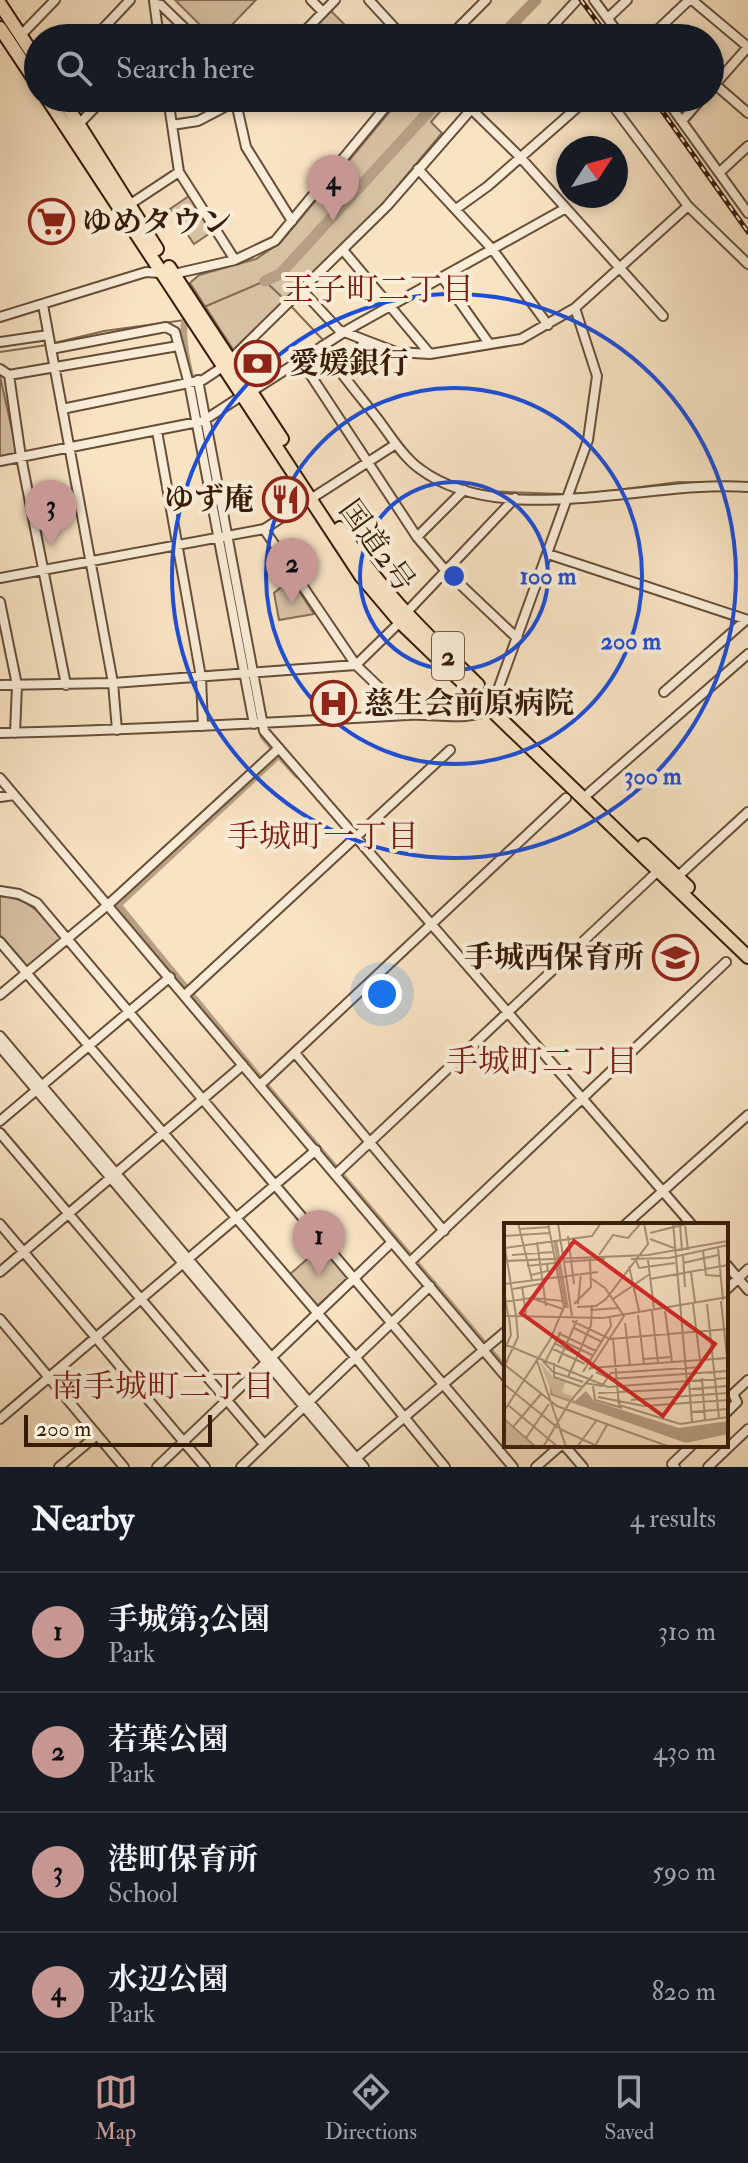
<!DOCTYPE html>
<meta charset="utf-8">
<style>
body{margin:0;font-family:"IM FELL Double Pica","Noto Serif JP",serif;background:#20242c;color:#f1f3f6}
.compass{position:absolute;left:556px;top:136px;width:72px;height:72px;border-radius:50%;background:#171b24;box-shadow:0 4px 12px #0003;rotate:54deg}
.scale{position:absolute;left:24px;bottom:20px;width:188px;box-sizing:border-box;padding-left:8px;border:4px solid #361c08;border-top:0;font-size:22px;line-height:28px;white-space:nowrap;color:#361c08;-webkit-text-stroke:6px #faedd8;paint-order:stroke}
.you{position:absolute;left:382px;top:994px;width:28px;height:28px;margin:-20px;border:6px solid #fff;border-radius:50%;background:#1a73e8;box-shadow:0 0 0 12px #1a73e833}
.badge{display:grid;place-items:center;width:52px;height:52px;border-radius:50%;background:#c59692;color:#111;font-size:26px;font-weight:700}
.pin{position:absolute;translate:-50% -66px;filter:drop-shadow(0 2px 4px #0008)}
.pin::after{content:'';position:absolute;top:42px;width:28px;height:24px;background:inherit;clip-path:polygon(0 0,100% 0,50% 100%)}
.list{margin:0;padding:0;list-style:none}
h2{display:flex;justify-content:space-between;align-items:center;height:104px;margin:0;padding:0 32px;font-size:34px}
h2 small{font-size:26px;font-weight:400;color:#9ea1a6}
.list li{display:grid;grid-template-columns:52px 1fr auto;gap:24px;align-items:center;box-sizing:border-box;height:120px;padding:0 32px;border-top:2px solid #363941}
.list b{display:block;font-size:30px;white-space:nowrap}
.list p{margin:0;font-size:26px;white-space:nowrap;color:#9ea1a6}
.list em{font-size:26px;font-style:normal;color:#9ea1a6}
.icon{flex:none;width:44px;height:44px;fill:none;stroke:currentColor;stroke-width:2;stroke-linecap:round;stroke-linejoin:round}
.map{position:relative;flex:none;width:748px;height:1467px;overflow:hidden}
.search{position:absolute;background:#171b24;box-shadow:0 4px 12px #0003;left:24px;right:24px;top:24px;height:88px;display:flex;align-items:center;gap:20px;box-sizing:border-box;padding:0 28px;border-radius:44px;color:#9ea1a6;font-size:30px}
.sheet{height:584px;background:#171b24}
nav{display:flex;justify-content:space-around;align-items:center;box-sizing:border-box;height:112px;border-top:2px solid #363941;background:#171b24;font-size:22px;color:#9ea1a6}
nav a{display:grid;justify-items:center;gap:4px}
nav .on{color:#c59692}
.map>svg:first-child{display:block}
</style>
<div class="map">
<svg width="748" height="1467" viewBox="0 0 748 1467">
<rect width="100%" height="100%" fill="#f8e3c3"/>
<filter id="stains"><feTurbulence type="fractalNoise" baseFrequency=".0025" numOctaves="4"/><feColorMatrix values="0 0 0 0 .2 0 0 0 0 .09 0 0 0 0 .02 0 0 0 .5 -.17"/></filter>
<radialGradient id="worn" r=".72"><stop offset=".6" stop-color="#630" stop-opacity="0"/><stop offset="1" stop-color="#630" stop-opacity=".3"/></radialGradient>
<path fill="#d7c1a3" stroke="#866e56" stroke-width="2" d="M175,0H256L219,38H213Z
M330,10L358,38H302Z
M401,98H452L431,122L442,133L380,207L234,351L190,283L199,275L256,259L281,242Z
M189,196L213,231L194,244L170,209Z
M0,376L17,453L0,456Z
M291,579L314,614L279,620L274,593Z
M0,896C30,897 44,917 61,939L27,967L0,935Z
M322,1246L348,1278L316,1307L289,1275Z"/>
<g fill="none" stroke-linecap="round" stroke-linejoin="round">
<path stroke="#836b52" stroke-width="2" d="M289,304L323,340
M204,307L265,281L285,300
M54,343L104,331L185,320
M327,345L340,363
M0,352L47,345
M394,435L413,457
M452,481L465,486
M486,491L561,494
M610,491L678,482L739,483
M574,494L592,493"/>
<path stroke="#b69f83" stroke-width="7" d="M185,320C179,343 195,389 199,415
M263,736L273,748
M261,1080L118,905L279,755L297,775
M265,1085L506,1370"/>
<path stroke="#b69f83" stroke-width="11" d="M499,38L536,0
M265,281L280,274L441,98"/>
<defs>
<path id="minor" d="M311,0L323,12
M369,0L404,38
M594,0L622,38
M692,0L748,47
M154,1L159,38
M155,4L161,5L195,38
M608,18L627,0
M556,25L566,38
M21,35L55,0
M94,38L130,0
M298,38L335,0
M448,38L486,0
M542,38L577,0
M649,38L689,0
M710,80L748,113
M710,90L748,47
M168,98L179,172L235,260
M235,98L246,147L292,221
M460,98L520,157L663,316
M607,98L688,206L748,264
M665,98L748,213
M682,121L702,98
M79,124L104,98
M172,125L198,121L242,98
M418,169L493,250L548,325
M720,172L748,146
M129,205L179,172
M456,209L488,186L588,98
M343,250L430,354
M442,277L488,342
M301,289L339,330L396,352L430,354L521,339L575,308L688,206
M43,305L113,683L117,730
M0,317L146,272L174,274L235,260L275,241L393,98
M0,342L48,335
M322,346C339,372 358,394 377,418C390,435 403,457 420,469C503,531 651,479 748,487
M51,349L166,327L175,332L190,388L254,724
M300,359L417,537L445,570L518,639
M230,360L387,206L481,98
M0,369L9,375L178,346
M338,371L365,342
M9,375L21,457L66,685
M198,380L264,731L692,1225
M251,392L349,329L566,208
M62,409L203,380L224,366
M157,431L201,677L203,726
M0,461L203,421L243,395
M264,529L356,665L408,715
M417,537L464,490
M548,554L748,620
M0,578L264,529L396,444
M0,602L17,685L15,733
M405,614L515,498
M0,685L113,683L356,665L400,622
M664,692L746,620
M0,733C136,730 271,723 407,715C432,713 470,722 491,709L588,440L597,376L575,308
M0,778L506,1377
M589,793L748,654
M0,797L14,795
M675,879L748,812
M0,891L19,894L37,903L513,1467
M0,942L356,1358L445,1467
M0,995L109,904L279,748
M185,995L450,750
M0,1036L364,1467
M0,1047L355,1467
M295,1053L444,1231
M260,1085L566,798
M0,1121L170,977
M0,1133L264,1444
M336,1174L659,870
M0,1224L205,1467
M625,1225L748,1115
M410,1262L726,962
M726,1264L748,1290
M0,1272L243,1065
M726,1290L748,1269
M0,1319L124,1467
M726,1413L737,1402L733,1394L748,1380
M0,1419L316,1150
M564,1445L583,1467
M354,1460L506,1331
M59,1467L97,1435
M157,1467L392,1242
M241,1467L430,1286
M536,1467L561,1445
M675,1467L672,1464L692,1445
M708,1467L748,1429"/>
<path id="highway" d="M0,4L38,62
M0,28L38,85
M47,98L361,576L400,622L748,957
M62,98L157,249
M169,267L282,439
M340,528C377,588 428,636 478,685
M644,845L688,887"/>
</defs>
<use href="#minor" stroke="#664e37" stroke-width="12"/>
<use href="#highway" stroke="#361c08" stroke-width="16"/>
<use href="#minor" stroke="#faedd8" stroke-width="8"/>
<use href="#highway" stroke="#f8e3c3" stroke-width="12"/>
<defs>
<path id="rail" d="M581,0L609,38
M653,98L748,232"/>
</defs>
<use href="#rail" stroke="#361c08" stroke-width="5"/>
<use href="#rail" stroke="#faedd8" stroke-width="2" stroke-dasharray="6" stroke-linecap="butt"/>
</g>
<g fill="none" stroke="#1d4ed8" stroke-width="4">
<circle cx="454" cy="576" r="94"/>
<circle cx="454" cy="576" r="188"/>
<circle cx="454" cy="576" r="282"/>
</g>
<defs>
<symbol id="supermarket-ring" viewBox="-11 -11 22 22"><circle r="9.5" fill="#faedd8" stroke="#8f2418" stroke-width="1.5"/><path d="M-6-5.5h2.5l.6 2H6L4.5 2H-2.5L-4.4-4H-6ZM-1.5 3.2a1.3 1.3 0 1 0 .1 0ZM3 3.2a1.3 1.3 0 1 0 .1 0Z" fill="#8f2418"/></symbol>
<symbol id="bank-ring" viewBox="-11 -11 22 22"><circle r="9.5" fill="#faedd8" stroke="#8f2418" stroke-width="1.5"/><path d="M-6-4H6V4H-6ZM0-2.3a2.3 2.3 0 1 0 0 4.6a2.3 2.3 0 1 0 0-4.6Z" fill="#8f2418"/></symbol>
<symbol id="restaurant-ring" viewBox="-11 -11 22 22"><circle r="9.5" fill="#faedd8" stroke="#8f2418" stroke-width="1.5"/><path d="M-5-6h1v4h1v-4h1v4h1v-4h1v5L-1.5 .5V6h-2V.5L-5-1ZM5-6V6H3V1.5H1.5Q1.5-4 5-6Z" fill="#8f2418"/></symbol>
<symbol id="hospital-ring" viewBox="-11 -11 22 22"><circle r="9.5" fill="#faedd8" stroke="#8f2418" stroke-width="1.5"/><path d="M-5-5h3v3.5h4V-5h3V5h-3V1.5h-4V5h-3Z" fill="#8f2418"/></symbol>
<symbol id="school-ring" viewBox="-11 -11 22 22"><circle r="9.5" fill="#faedd8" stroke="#8f2418" stroke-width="1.5"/><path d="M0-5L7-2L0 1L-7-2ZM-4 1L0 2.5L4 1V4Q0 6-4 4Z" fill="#8f2418"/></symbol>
</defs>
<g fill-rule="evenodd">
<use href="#supermarket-ring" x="26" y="196" width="51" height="51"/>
<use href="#bank-ring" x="232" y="338" width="51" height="51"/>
<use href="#restaurant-ring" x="260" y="474" width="51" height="51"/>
<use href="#hospital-ring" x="308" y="678" width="51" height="51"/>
<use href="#school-ring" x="650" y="932" width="51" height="51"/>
</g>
<g text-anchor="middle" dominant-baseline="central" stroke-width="8" stroke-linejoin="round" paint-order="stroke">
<rect fill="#faedd8" stroke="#715b46" stroke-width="2" x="432" y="632" width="32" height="48" rx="6"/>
<g font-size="28" font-weight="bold" fill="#361c08">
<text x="448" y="656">2</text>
</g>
<g font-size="30" font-weight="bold" fill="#361c08" stroke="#faedd8" text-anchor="start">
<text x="82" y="222">ゆめタウン</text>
<text x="289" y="363">愛媛銀行</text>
<text x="254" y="499" text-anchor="end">ゆず庵</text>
<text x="364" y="703">慈生会前原病院</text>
<text x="644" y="957" text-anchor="end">手城西保育所</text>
</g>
<g font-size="30" fill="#361c08" stroke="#faedd8">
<text transform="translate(377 546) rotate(54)">国道2号</text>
</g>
<g font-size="32" fill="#7a1f14" stroke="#faedd8">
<text x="378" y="290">王子町二丁目</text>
<text x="323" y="837">手城町一丁目</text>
<text x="542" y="1062">手城町二丁目</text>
<text x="163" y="1387">南手城町二丁目</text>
</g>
</g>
<g transform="translate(504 1223)">
<rect width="224" height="224" fill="#f8e3c3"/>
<path d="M36,139L49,154L62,158L58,169L68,173L65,177L48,171ZM0,198L28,221L26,224H0Z" fill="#d7c1a3"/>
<path d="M46,163L49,171L71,178L82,168L90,178L175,205L224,198V211L182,220L46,172Z" fill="#b69f83"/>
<path fill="none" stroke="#b69f83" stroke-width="4" d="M51,17L63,85"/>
<path fill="none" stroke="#aa9378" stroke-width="2" d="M14,0L28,57M54,0L68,93M169,0L183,159M176,1L178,28M181,1L184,27M15,6L45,4M146,10L186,0M0,13L46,10M64,13L70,61M146,16L170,25M0,19L12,92M33,19L42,83M214,24L219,77M1,25L88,13L97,0M199,28L202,52L216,53M8,32L49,29M95,32L109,12L124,15L137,0M179,32L181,64M127,36L165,35L224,22M132,37L135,45L171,40M144,37L150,86M1,38L144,32L224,18M59,39L101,36M179,40L214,32M23,43L51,40M125,43L135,88M187,49L191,79M27,52L44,48L43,41M146,56L224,42M0,61L94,49M18,63L22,91M9,66L41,60M0,67L4,92M29,75L59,78M109,76L146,51M217,78L224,143M0,79L27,75L59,86M70,81L87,64L86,38M74,81L77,50M189,81L196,137M203,81L215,195M73,84L92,83L102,76L144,21L140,0M86,87L115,85M148,88L154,140M161,88L168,139M134,92L140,141M0,93L99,95L224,74M68,98L106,116L224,106M121,100L126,142M70,105L98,119M54,110L92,128M54,116L88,132M109,116L115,182L176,201L224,194M50,120L85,137M0,121L104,164L224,155M47,125L81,141M0,127L7,112L5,94M140,136L167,134M42,137L57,109M33,138L62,224M39,138L49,149L79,159M50,140V154L78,164M54,140L73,97M1,142L53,183L166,224M0,144L14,114L12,92M86,145L224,135M85,147L120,93L101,65L88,56M79,149L107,103L106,95M92,149L107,156L224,148M64,154L87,102L88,83M198,155L201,198M185,159L188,199M81,160L98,163L107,150L197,144M0,161L54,205M89,163L91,177L118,185M186,166L224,163M94,170L175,166M94,174L140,183L224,177M127,177L224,170M4,182L54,224M0,188L46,117L60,84L44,0M187,189L224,186M0,196L32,224M9,204L37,171M56,206L95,224M22,215L45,181M91,223L103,202M39,224L67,177L89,152M73,224L92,198"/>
<path fill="#d62828" fill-opacity="0.15" stroke="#d62828" stroke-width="4" d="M70,18L211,121L159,193L17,90Z"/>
<rect width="224" height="224" fill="none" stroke="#361c08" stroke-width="4"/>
</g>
<circle cx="454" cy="576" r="12" fill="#1d4ed8" stroke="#faedd8" stroke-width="4"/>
<g font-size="24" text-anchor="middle" font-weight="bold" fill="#1d4ed8" stroke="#faedd8" stroke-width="8" stroke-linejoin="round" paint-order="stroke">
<text x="548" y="584">100 m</text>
<text x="631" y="649">200 m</text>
<text x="653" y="784">300 m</text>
</g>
<rect width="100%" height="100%" filter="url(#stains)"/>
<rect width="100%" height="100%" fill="url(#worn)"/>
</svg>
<svg class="compass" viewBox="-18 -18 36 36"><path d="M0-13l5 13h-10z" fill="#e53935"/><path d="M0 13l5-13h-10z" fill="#9ea1a6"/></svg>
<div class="scale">200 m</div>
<div class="you"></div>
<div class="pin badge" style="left:319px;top:1276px">1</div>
<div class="pin badge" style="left:292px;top:604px">2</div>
<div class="pin badge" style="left:51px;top:546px">3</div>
<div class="pin badge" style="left:333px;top:221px">4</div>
<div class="search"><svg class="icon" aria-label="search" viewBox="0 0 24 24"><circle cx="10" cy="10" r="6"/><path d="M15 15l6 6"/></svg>Search here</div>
</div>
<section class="sheet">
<h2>Nearby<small>4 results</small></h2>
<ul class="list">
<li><span class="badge">1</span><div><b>手城第3公園</b><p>Park</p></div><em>310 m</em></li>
<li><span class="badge">2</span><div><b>若葉公園</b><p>Park</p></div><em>430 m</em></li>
<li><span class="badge">3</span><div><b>港町保育所</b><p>School</p></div><em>590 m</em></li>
<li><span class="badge">4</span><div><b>水辺公園</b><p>Park</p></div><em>820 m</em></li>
</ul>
</section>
<nav>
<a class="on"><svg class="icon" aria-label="map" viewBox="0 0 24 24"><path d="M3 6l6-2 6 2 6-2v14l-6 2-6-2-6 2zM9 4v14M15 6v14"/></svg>Map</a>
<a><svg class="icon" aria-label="directions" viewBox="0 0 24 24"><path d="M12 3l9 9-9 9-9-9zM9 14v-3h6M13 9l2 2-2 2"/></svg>Directions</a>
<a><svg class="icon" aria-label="saved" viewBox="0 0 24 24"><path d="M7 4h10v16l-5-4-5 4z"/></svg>Saved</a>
</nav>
